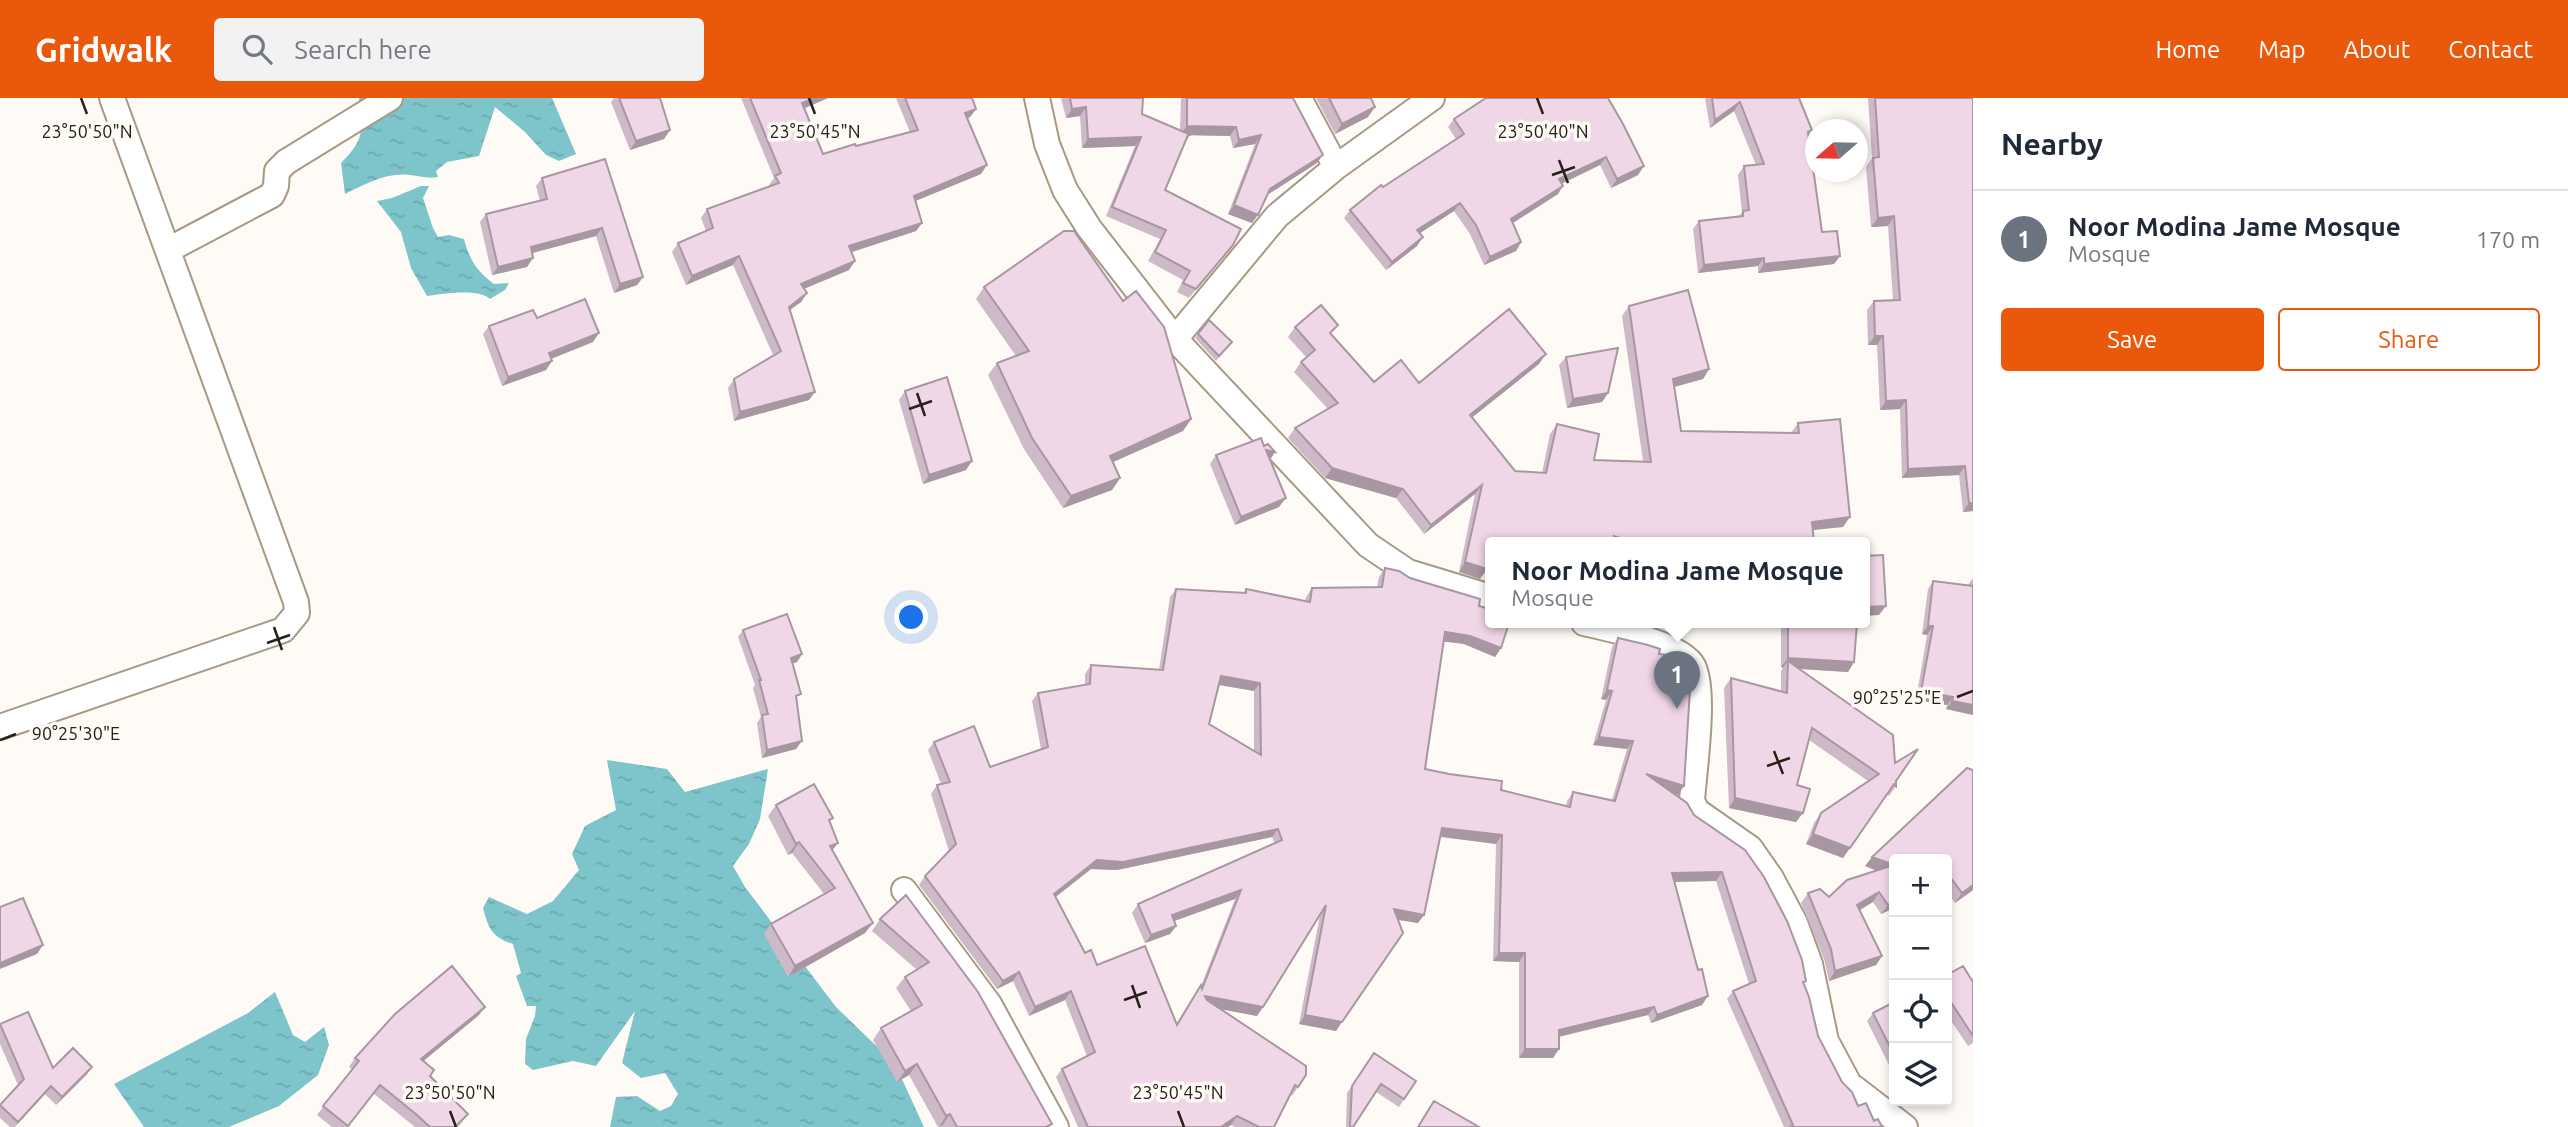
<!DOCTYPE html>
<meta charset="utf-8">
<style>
body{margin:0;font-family:Ubuntu,sans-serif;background:#f2f2f3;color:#1f2937}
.controls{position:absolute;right:21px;bottom:21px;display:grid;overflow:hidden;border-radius:7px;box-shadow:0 4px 10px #0003}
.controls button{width:63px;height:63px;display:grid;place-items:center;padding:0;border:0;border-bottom:2px solid #e0e1e3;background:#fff;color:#1f2937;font:35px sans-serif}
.compass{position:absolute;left:1805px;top:21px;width:63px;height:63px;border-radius:50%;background:#fff;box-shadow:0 4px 10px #0003;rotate:250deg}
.you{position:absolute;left:912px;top:520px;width:24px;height:24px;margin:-18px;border:5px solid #fff;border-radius:50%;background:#1a73e8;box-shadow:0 0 0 10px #1a73e833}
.badge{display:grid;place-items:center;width:46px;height:46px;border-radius:50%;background:#ea580c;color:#fff;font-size:23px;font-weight:700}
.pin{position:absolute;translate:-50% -58px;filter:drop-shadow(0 2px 4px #0008)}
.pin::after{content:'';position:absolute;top:37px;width:24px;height:21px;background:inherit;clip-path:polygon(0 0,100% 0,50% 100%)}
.popup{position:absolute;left:1485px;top:439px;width:385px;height:91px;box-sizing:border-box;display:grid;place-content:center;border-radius:7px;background:#fff;filter:drop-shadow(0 2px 5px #0005);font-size:23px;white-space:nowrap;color:#747a83}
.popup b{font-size:26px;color:#1f2937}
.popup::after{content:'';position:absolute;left:50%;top:100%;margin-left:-14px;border:14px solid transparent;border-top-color:#fff}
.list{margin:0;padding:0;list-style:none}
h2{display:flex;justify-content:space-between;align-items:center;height:91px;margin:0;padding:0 28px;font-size:30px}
h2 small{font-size:23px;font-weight:400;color:#747a83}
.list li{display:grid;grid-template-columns:46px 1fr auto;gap:21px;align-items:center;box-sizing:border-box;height:98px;padding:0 28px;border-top:2px solid #e0e1e3}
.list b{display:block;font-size:26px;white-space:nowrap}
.list p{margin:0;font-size:23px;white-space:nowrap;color:#747a83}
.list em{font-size:23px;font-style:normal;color:#747a83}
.actions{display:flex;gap:14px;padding:21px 28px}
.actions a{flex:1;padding:16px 0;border:2px solid #ea580c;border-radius:7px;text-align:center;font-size:24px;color:#ea580c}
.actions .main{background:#ea580c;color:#fff}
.icon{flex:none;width:38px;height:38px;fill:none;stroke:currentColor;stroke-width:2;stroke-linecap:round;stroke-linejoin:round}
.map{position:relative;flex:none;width:1973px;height:1029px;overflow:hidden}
header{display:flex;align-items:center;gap:42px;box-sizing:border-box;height:98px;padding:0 35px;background:#ea580c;color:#fff}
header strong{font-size:33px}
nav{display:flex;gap:38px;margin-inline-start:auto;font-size:24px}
.search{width:490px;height:63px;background:#f2f2f3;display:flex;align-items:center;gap:18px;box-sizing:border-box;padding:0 24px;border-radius:7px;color:#747a83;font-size:26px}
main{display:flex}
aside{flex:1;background:#fff}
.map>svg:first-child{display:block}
</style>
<header>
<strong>Gridwalk</strong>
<div class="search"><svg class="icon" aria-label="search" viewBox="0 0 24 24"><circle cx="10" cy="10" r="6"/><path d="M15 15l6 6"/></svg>Search here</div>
<nav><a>Home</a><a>Map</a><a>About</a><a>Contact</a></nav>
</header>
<main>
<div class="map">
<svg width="1973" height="1029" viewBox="0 0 1973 1029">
<defs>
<pattern id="water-ripples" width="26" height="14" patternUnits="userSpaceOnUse" patternTransform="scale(1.75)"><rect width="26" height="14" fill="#7dc5ca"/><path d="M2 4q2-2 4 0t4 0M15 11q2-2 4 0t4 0" fill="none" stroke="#6ca9ad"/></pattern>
</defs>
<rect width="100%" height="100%" fill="#fefbf6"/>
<path fill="url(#water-ripples)" d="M359,0H552L576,56L559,63L546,57L525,34L495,9L479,58L447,64L436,73L438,79C427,81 420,78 410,77C387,74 365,86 345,96L341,65C365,41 363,32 359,0Z
M421,88H429L423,100L433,130L438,139L449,137L464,141C470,163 476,172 494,186L509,185L505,192L490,201C478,190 443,196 427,198L411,170L401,134L377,103L392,100Z
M607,662L667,671L685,694L768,671L760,721L749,746L733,768L745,789L836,909L895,966L924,1029H610L616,999L637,998L660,1013L671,1008L678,996L665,975L641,980L622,965L635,913L596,968L573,963L533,972L525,966L526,941L535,918L536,908H527L516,878L521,875L513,846C492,840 488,829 483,810L489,799L527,816L553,803L579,772L572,756L585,728L616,712Z
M275,894L293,937L305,944L324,929L329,947L318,977L279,1008L229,1029H144L114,986L248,915Z"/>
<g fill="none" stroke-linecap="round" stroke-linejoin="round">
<defs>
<path id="street" d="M1037,0L1047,46L1065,92L1089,130L1175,241L1368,447L1408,474L1490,499
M1299,0L1336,69
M168,152L272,97L276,88L277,73L286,64L390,0
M1175,241L1277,118L1336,69L1432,0
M1584,525C1609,531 1681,545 1693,568C1706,593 1694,672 1692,703L1697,713L1750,750L1771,780L1795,825L1810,866L1826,943L1849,986L1905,1029
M0,629L283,532L297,515L296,504L112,0
M904,792L989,906L1056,1029"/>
</defs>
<use href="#street" stroke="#a79983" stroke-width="28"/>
<use href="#street" stroke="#fff" stroke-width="24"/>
</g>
<path fill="#ceb9c8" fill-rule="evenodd" d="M614,0H660L670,32L664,41L630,52L611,4Z
M741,0H828L804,10L823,56L910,34L896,0H972L976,11L970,19L967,20L981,76L915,103L922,125L916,133L851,154L849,172L804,191L807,195L801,204L790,212L809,302L734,323L728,290L734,281L773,257L733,167L686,187L672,154L678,145L706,133L701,120L707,111L770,88L769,87L774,80Z
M1061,0H1143L1142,16L1180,33L1181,0H1293L1317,65L1267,97L1252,125L1228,116L1255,46L1233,50L1230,38L1190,37L1184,46L1165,92L1226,156L1189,200L1177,194L1183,182L1148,163L1160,141L1106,118L1135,48L1082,50L1080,18L1066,20Z
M1316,0H1371L1368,19L1335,36Z
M1608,0L1638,77L1611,90L1600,67L1562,85L1558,96L1513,125L1521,144L1516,153L1484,167L1470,136L1454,113L1420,135L1417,148L1386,172L1344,120L1350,112L1456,41L1448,29L1454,21Z
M1705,0H1799L1812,32L1809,37L1822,134L1840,158L1834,166L1758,175V168L1698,175L1693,131L1699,123L1739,118L1742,114L1738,77L1744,68L1756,67L1734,13L1710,30Z
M1868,0H1973V413L1963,414L1959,377L1902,380L1900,311L1880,312L1877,247H1868L1867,212L1874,203L1893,202L1888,128L1871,129L1866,69L1872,60Z
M605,61L643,179L637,187L614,195L596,138L532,155L533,160L527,169L492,177L480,124L486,116L540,103L536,88L542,80Z
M984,189L1191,321L1183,333L1113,364L1120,380L1112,392L1063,410L1024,351L988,277L997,265L1016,258L976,201Z
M1629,208L1709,271L1703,281L1674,289L1681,333L1791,335L1798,325L1843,429L1490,445L1487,471L1480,481L1459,474L1475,396L1424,436L1396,400L1325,380L1288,340L1295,330L1328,311L1294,274L1301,264L1306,259L1288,239L1295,229L1332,237L1374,284L1419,285L1539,266L1472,319L1515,373L1542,375L1550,336L1557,326L1594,362L1643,363L1622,218Z
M537,220L593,244L551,261L546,272L502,288L483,236L489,228Z
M1209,222L1229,248L1216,263L1195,240Z
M1566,259L1608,295L1602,304L1567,310L1559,267Z
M905,293L966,372L923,386L899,302Z
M1264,348L1275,354L1270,362L1279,409L1235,427L1210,366L1216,357Z
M1385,470L1479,508L1501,550L1495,559L1464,546L1444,543L1425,671L1501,692L1566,708L1567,703L1573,694L1612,702L1627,651L1593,647L1606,602L1601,601L1612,549L1618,540L1659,556L1678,697L1673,695L1806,883L1804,886L1818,938L1842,984L1858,1008L1882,1029H1784L1727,901L1733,893L1749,886L1716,783L1675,784L1702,907L1651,925L1648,917L1559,939L1553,960H1519V864L1493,863L1496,746L1440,739L1424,817L1418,825L1398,822L1336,933L1299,926L1320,817L1257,918L1221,911L1306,977L1292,998L1290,996L1274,1029H1235L1231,1027L1228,1029H1078L1056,979L1062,971L1087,958L1065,902L1029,918L1013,883L997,891L919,787L925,778L949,753L931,696L937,687L941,686L928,652L934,644L990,669L1041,651L1032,603L1038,595L1085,587V576L1091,567L1159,572L1170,499L1176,491L1243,495L1246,491L1305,503L1306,499L1312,490L1377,489L1379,479ZM1218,587L1254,593V653L1209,626ZM1272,739L1275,746L1138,806L1132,815L1145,845L1170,836L1176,828L1174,823L1235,801L1201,888L1195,896L1176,926L1097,867L1085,855L1055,799L1091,771L1117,772Z
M1973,480V617L1946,611L1947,607L1916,602L1927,537L1922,536L1928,491L1933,483L1968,487Z
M1776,525H1857L1854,564L1848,574L1798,571L1896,683V688L1889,698L1887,696L1843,760L1806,746L1814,725L1821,715L1868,683L1809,642L1797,687L1796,724L1729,710L1724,590L1731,580L1781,594V573L1783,570L1781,569V528H1776Z
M743,532L802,556L797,564L792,566L796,603V651L762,660L757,625L761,619L753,590L755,587L738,539Z
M1973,672V792L1955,805L1947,794V761L1894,810L1881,816L1873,804L1860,812L1882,858L1876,867L1829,883L1824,861L1801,805L1808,795L1829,799L1877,773L1865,768Z
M776,707L830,725L832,753L865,835L788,879L764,836L771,826L824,796L792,755L788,757L768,718Z
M906,797L1052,1026L1049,1029H942V1028L938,1029L909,977L897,984L873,942L881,930L911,913L896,890L905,879L916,871L872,833L880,821Z
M1947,877L1973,884V945L1968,948L1947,917Z
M1894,904V970L1891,971L1867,923L1873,915Z
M479,917L423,963L430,978L468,1016L458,1029H415L374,996L348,1029H332L317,1017L352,971L349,969L355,960Z
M0,927L53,970L87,976L56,1007L45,996L15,1029H10L0,1020V1007L18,987L0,946Z
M1374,955L1416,983L1399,1009L1376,994L1353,1029H1346L1347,995Z"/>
<path fill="#a896a2" d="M814,0H828L796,14L802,5Z
M1740,4L1734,13L1710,30L1715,22Z
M1086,9L1080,18L1066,20L1072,11Z
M1375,9L1368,19L1335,36L1342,26Z
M976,11L970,19L959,24L965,15Z
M1187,28L1236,29L1230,38L1180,37Z
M670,32L664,41L630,52L636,43Z
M1261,37L1255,46L1233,50L1239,42Z
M1141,39L1135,48L1082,50L1088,41Z
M1323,57L1317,65L1264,99L1270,91Z
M1606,59L1600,67L1553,90L1559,81Z
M987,67L981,76L908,106L914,98Z
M1644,68L1638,77L1611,90L1617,81Z
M1563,88L1558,96L1505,130L1511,121Z
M1460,105L1454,113L1411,141L1417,132Z
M1234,107L1258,117L1252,125L1228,116Z
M1894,118L1888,128L1871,129L1878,120Z
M922,125L916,133L843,157L849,148Z
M602,130L596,138L525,157L531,149Z
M1423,139L1417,148L1386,172L1392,164Z
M1521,144L1516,153L1484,167L1490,159Z
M739,158L733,167L686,187L692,178Z
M1840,158L1834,166L1758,175L1764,166Z
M533,160L527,169L492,177L498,169Z
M1764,160L1758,168L1698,175L1704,167Z
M855,163L849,172L796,194L801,186Z
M643,179L637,187L614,195L620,186Z
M807,195L801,204L783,217L789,209Z
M599,235L593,244L543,264L549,255Z
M1875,238H1883L1877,247H1868Z
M1546,256L1539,266L1464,326L1470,317Z
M552,263L546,272L502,288L508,279Z
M1709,271L1703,281L1666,291L1673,281Z
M815,294L809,302L734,323L740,314Z
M1608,295L1602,304L1567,310L1573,301Z
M1906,302L1900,311L1880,312L1886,303Z
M1191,321L1183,333L1102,369L1110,358Z
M1266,352L1275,354L1269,363Z
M972,363L966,372L923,386L929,377Z
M1965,368L1959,377L1902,380L1908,371Z
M1332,370L1403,391L1396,400L1325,380Z
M1120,380L1112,392L1063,410L1071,398Z
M1482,387L1475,396L1424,436L1431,427Z
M1286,400L1279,409L1235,427L1241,419Z
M1969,405H1973V413L1963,414Z
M1850,419L1843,429L1805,433L1812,424Z
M1614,438L1636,445H1609Z
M1465,464L1487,471L1480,481L1459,474Z
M1886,508L1879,517L1864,518V509Z
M1778,525H1783L1781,528H1776Z
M1928,528H1933L1927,537L1922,536Z
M1445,534L1470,538L1501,550L1495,559L1464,546L1439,543Z
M802,556L797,564L785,568L791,560Z
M1788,560L1854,564L1848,574L1788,570V563L1783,570L1781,569Z
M1221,578L1260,585L1254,593L1215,586Z
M1607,592L1612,593L1606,602L1601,601Z
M1921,593L1953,599L1947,607L1916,602Z
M1952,603L1973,607V617L1946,611Z
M1599,639L1633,643L1627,651L1593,647Z
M802,643L796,651L762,660L767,652Z
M1646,676L1684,688L1678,697L1640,685Z
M1735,700L1803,715L1796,724L1729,710Z
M1442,730L1502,737L1496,746L1436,738Z
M1278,731L1272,739L1117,772L1091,771L1048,805L1054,796L1097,762Z
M1813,736L1850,750L1843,760L1806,746Z
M799,744L792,755L788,757L796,746Z
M838,745L830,755V748Z
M1872,759L1894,767L1887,777L1865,768Z
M1722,774L1716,783L1666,784L1672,775Z
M1973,787V792L1955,805L1962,795Z
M1241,792L1235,801L1166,826L1172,817Z
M1879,794L1873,804L1851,817L1857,807Z
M1894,804V810L1881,816L1888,807Z
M1394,811L1424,817L1418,825L1388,820Z
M873,825L865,835L788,879L795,868Z
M1176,828L1170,836L1145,845L1151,837Z
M43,847L37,856L0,871V865Z
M1499,855H1525L1519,864L1493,863Z
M1882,858L1876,867L1829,883L1835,873Z
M1019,874L1013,883L997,891L1003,883Z
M1071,893L1065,902L1029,918L1035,909Z
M1205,898L1263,909L1257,918L1199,907Z
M1708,898L1702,907L1651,925L1657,917Z
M485,909L479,917L415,970L421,961Z
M1654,909L1648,917L1553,940L1559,932Z
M1305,917L1342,924L1336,933L1299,926Z
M1525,951H1559L1553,960H1519Z
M917,966L909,977L897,984L905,973Z
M92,969L87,976L56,1007L62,999Z
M51,988L45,996L14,1029L18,1024Z
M950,1016L942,1028L939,1029L946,1018Z
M1237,1018L1231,1027L1228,1029H1221Z"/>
<path fill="#f0d7e8" stroke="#a896a2" stroke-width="2" fill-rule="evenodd" d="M619,0H660L670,32L636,43Z
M750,0H814L802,5L823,56L855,46L856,48L918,32L905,0H972L976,11L965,15L987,67L914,98L922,125L849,148L855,163L801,186L807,195L789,209L815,294L740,314L734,281L781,253L739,158L692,178L678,145L713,130L707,111L779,85L775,78L781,75Z
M1070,0H1143L1142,16L1191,37H1188L1165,92L1241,131L1233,147L1196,191L1183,185L1190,173L1155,154L1166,132L1112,109L1141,39L1088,41L1086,9L1072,11Z
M1187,0H1293L1323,57L1270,91L1258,117L1234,107L1261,37L1239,42L1236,29L1187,28Z
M1329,0H1371L1375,9L1342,26Z
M1486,0H1608L1623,26L1644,68L1617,81L1606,59L1559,81L1563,88L1511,121L1521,144L1490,159L1476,127L1460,105L1417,132L1423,139L1392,164L1350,112L1381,87L1383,89L1464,36L1454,21Z
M1712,0H1799L1812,32L1808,34L1822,134L1837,133L1840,158L1764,166V160L1704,167L1699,123L1743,118V113L1749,112L1744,68L1764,66L1740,4L1715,22Z
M1875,0H1973V405H1969L1965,368L1908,371L1906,302L1886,303L1883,238H1875L1874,203L1900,202L1894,118L1878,120L1873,60L1879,59Z
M605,61L643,179L620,186L602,130L531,149L533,160L498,169L486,116L547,101L542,80Z
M1064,133H1074L1123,203L1136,193L1164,229L1191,321L1110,358L1120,380L1071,398L1032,340L997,265L1029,253L984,189Z
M1688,192L1709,271L1673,281L1681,333L1799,335L1798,325L1840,321L1850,419L1812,424L1814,445H1636L1614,438V445H1497L1493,444V445H1490V459L1487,471L1465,464L1482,387L1431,427L1403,391L1332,370L1295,330L1338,305L1301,264L1315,252L1295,229L1321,207L1338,227L1330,235L1374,284L1401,262L1419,285L1509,211L1546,256L1470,317L1515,373L1546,375L1557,326L1599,336L1594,362L1651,364L1629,208Z
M585,201L599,235L549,255L552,263L508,279L489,228L533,212L537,220Z
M1209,222L1232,244L1219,258L1198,236Z
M1618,250L1608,295L1573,301L1566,259Z
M947,279L972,363L929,377L905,293Z
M1261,340L1264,348L1268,346L1275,354L1266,352L1286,400L1241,419L1216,357Z
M1883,457L1886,508L1864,509V458Z
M1385,470L1399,473L1410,480L1480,501L1479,508L1490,511V525H1509L1501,550L1470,538L1445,534L1425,671L1449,676L1502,683L1501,692L1570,709L1573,694L1615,703L1633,643L1599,639L1612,593L1607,592L1618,540L1648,547L1660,551L1659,556L1675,558L1681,562L1690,591L1684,688L1646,676L1687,705L1694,717L1745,752L1764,779L1787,823L1802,862L1806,883L1803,884L1809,899L1818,938L1842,984L1852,994L1858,1008L1866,1005L1874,1023L1878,1021L1882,1029H1790L1793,1027L1733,893L1756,883L1722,774L1672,775L1698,872L1702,871L1708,898L1657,917L1654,909L1559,932V951H1525V855H1499L1502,737L1442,730L1424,817L1394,811L1403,835L1342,924L1305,917L1326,807L1263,909L1205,898L1207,902L1306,968V977L1298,989L1295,987L1274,1029H1259L1237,1018L1221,1029H1088L1062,971L1095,954L1071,893L1035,909L1019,874L1003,883L925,778L956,746L937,687L950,684L934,644L974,628L990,669L1048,649L1038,595L1090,586L1091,567L1163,572L1176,491L1246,495V491L1310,504L1312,490L1382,489ZM1221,578L1260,585L1261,657L1209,626ZM1278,731L1282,742L1138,806L1151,837L1176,828L1172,817L1241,792L1202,891L1201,887L1177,927L1145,848L1097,867L1091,852L1085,855L1054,796L1097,762L1123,764Z
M1933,483L1973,488V607L1952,603L1953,599L1921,593L1933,528H1928Z
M787,516L802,556L791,560L801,596L796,598L802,643L767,652L762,617L768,616L759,582H761L743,532Z
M1788,525H1857L1854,564L1788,560Z
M1788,563L1893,637L1895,665L1918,651L1896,683V688L1894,686L1850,750L1813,736L1821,715L1879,676L1812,630L1797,687L1810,691L1803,715L1735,700L1731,580L1787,595Z
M1967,670L1973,672V787L1962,795L1950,779L1947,780V761H1894V804L1888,807L1879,794L1857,807L1882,858L1835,873L1831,851L1808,795L1820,791L1829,799L1847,782L1894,767L1872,759Z
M814,686L833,720L829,722L838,745L830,748L873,825L795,868L771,826L835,790L799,744L796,746L776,707Z
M906,797L978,894L1052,1026L1046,1029H957L950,1016L946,1018L917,966L905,973L881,930L922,907L905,879L929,864L880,821Z
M23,800L43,847L0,865V809Z
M452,868L485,909L421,961L434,972L430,978L468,1016L455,1029H430L417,1017L380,987L348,1028L323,1008L359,963L355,960L395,916Z
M1963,868L1973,884V938L1947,898V877Z
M1894,904V957L1873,915Z
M28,914L53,970L73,950L92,969L62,999L51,988L18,1024L0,1007L24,981L0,926Z
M1374,955L1416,983L1404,1001L1381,986L1353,1029H1350L1352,988Z
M1434,1003L1479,1029H1418Z"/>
<path fill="none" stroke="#262018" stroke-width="2.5" d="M81,0L87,16M809,0L815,16M1537,0L1543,16M1559,62L1568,85M1552,77L1575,69M917,295L925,318M909,311L932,303M274,529L282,552M267,545L290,537M1957,599L1973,593M0,642L16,636M1774,653L1783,676M1767,668L1790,660M1132,887L1140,910M1124,902L1147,894M450,1013L456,1029M1178,1013L1184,1029"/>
<g font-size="18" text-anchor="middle" fill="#262018" stroke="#fefbf6" stroke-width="7" stroke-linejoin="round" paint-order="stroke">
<text x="87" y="40">23°50'50"N</text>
<text x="815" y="40">23°50'45"N</text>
<text x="1543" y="40">23°50'40"N</text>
<text x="1897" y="606">90°25'25"E</text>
<text x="76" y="642">90°25'30"E</text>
<text x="450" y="1001">23°50'50"N</text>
<text x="1178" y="1001">23°50'45"N</text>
</g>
</svg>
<div class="controls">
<button>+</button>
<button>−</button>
<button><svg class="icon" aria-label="locate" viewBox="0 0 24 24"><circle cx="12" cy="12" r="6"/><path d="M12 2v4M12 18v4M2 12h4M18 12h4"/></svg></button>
<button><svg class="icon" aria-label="layers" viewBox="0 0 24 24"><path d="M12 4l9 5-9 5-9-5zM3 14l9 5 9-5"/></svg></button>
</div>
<svg class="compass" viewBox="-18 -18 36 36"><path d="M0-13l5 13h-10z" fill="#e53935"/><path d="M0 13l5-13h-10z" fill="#747a83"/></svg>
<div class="you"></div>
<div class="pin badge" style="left:1677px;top:611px;background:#6b7280">1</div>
<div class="popup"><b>Noor Modina Jame Mosque</b>Mosque</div>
</div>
<aside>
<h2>Nearby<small></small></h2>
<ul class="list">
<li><span class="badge" style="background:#6b7280">1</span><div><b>Noor Modina Jame Mosque</b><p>Mosque</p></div><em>170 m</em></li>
</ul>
<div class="actions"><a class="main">Save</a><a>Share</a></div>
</aside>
</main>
